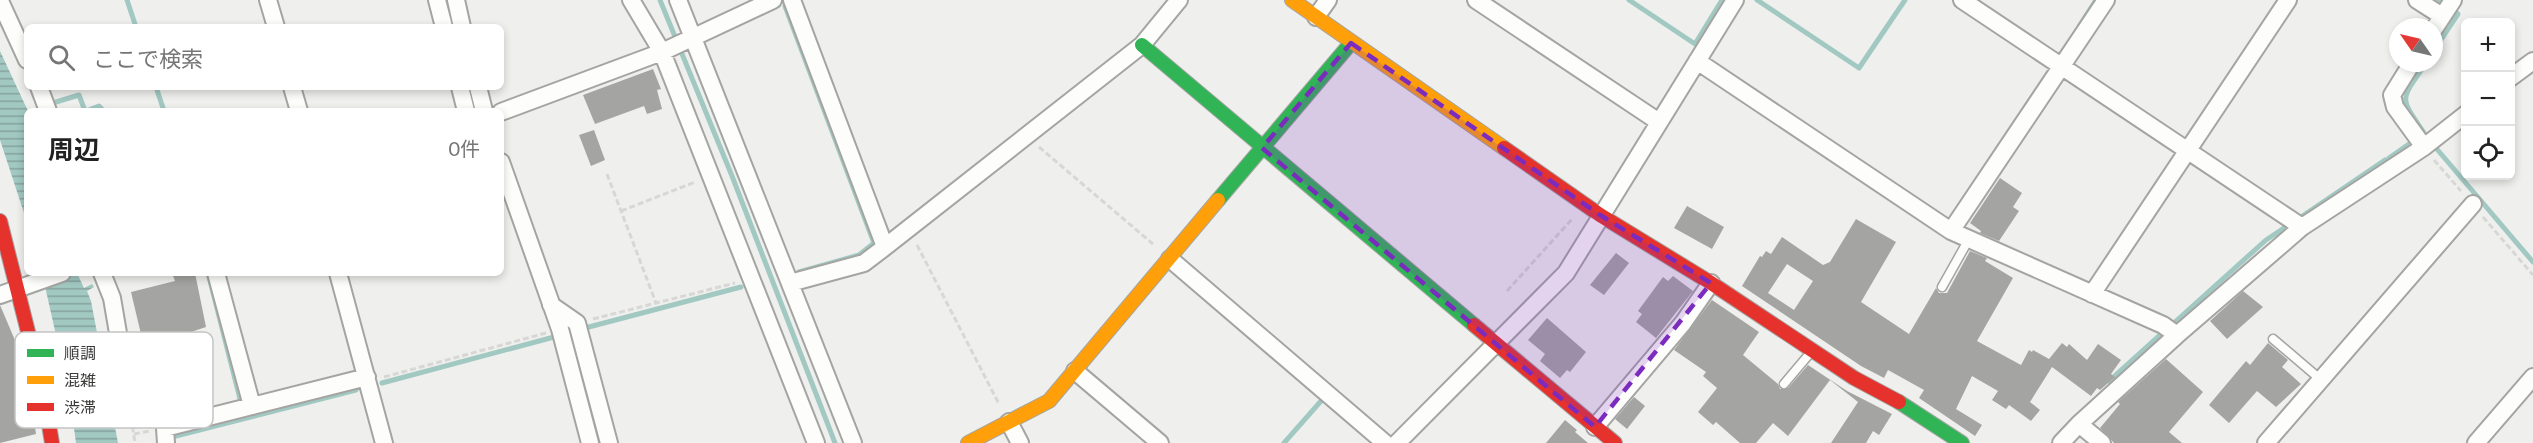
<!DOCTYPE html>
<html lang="ja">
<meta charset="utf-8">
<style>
body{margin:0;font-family:Lato,"Noto Sans JP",sans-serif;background:#f2f2f2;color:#222}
.controls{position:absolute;right:18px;top:18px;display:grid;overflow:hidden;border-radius:9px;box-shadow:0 3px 9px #0003}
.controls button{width:54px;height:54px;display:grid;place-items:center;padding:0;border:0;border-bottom:2px solid #e0e0e0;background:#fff;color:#222;font:30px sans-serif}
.compass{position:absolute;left:2389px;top:18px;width:54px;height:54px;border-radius:50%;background:#fff;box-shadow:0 3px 9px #0003;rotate:304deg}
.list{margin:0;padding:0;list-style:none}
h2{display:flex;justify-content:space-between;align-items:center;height:78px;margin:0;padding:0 24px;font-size:26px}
h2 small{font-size:20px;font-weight:400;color:#767676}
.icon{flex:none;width:33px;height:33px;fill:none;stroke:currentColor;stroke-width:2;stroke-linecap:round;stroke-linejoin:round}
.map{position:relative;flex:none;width:2533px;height:443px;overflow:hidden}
.search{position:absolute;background:#fff;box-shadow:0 3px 9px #0003;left:24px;top:24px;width:480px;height:66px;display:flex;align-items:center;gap:15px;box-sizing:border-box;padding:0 21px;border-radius:9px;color:#767676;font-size:22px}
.panel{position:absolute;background:#fff;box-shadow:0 3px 9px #0003;left:24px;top:108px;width:480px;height:168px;border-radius:9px}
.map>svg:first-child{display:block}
</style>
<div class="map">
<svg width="2533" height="443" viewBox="0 0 2533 443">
<defs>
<pattern id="water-rules" width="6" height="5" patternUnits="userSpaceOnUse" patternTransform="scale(1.5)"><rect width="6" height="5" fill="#a2c8c2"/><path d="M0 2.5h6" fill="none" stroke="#85a39f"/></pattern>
</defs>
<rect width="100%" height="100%" fill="#eff0ee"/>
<path fill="url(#water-rules)" d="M0,51L28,111L27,222L0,140Z
M42,273H77L84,288L92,284L94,287L87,291L91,301L118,443H76L69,393Z"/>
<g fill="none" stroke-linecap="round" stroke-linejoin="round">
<path stroke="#a2c8c2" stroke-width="5" d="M127,0L136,27
M447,0L453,22
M660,0L732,176L835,443
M1629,0L1695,44L1722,0
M1757,0L1859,68L1905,0
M2437,0L2441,2
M785,6L874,243L859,255L799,272
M2080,25L2096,0
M2434,50L2458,14L2454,11
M2426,63C2399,103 2399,95 2426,136
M156,87L164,111
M469,87L473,100
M56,102L79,95L85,111
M86,111L99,106L104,111
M2436,148L2533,262
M2389,158L2409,144
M2301,217L2385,160
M208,273L240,399
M2175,322L2266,240L2287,226
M585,328L741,287
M571,332L600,443
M2109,381L2162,333
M382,383L554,337
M176,436L356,390
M1284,443L1321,401"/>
</g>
<path fill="#a4a5a3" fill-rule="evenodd" d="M653,69L661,89L657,90L662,109L647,114L644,106L595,124L583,95Z
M594,130L605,160L591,166L579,135Z
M2000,178L2022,193L2013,207L2019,211L1999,241L1980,233L1981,231L1970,223Z
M1687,206L1724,227L1712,249L1674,228Z
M1856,219L1896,242L1861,302L1909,334L1936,288L1939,293H1947L1970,251L1987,258L1985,261L2013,278L1977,341L2021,365L2029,350L2032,352L2033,350L2049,359L2062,343L2067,347L2069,344L2087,360L2098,344L2121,360L2111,374L2115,377L2100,390L2097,388L2091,396L2052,367L2030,402L2040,410L2031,421L2009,405L2006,409L1992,400L1998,391L1972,376L1956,409L1982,425L1975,436L1919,398L1924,390L1888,370L1884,378L1861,366L1742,286L1760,256L1762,257L1766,251L1771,254L1782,237L1823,265L1830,262ZM1787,264L1813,281L1794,310L1768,293Z
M1616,253L1629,263L1604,295L1590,285Z
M172,273H195L206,327L188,333L195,365L168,372L169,376L148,381L147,377L145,378L139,348L144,347L131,292L175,281Z
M1673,276L1693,291L1656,338L1636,322L1642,314L1638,311L1663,277L1668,281Z
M2243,291L2263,307L2227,339L2210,321Z
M1712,300L1759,332L1743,355L1778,384L1780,389L1788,388L1808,365L1847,391L1892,414L1879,435L1873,431L1866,443H1831L1858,402L1830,380L1788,436L1773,423L1756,443H1740L1716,422L1713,425L1698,412L1717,388L1703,376L1706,372L1674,350Z
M0,305L17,345L22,367L19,368L33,413L36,434L0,443Z
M1547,318L1586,352L1570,372L1567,370L1560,378L1540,361L1545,354L1528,340Z
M2268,343L2288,360L2282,367L2301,384L2276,407L2257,391L2229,423L2209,405L2246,361L2250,365Z
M2166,359L2203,392L2169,432L2182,443H2114L2100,428L2120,404L2118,402Z
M1634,397L1645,406L1627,429L1615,419Z
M1565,420L1577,430L1575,432L1588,443H1546Z"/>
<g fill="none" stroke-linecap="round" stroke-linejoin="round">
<defs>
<path id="lane" d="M1942,287L1969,239
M2273,339L2320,379
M1784,384L1811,352"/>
<path id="street" d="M268,0L276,27
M437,0L444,27
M456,0L462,27
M631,0L662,52L816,443
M678,0L853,443
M792,0L885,247
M1476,0L1659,122
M1962,0L2302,227
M2417,0L2442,16
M0,1L27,60
M1316,17L1328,0
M2434,29L2453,0
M1697,61L1951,231L2163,325L2177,335
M2412,63L2392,95L2395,107L2424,147
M2510,78L2533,61
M39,87L48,111
M292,87L299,111
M460,87L466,111
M478,87L484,111
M501,112L662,52L773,0
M501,162L560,329L590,443
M1951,231L2106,0
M1170,259L1385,443
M102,273L112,298L119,339
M216,273L252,406
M338,273L384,443
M790,283L864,263L885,247L1142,45L1179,0
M2092,294L2288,0
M0,295L62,273
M551,305L577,323L609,443
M1075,371L1160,443
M1009,422L1020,443
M2079,424L2102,443
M1595,427L1683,323L1711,283
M166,443L165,428L367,377
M1397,443L1566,273L1735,0
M2061,443L2079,424L2177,335L2302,227L2424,147L2466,114
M2266,443L2473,204
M2476,443L2533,377"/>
<path id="fast" d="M1142,45L1474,325
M1218,200L1351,43
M1899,402L1962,443"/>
<path id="slow" d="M1292,0L1504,148
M968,443L1049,401L1218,200"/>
<path id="jam" d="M1504,148L1600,215L1711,283L1854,378L1899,402
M0,221L44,395L52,443
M1474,325L1615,443"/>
</defs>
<use href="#lane" stroke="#a4a5a3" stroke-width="11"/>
<use href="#street" stroke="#a4a5a3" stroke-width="20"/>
<use href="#fast" stroke="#a4a5a3" stroke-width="16"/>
<use href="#slow" stroke="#a4a5a3" stroke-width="16"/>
<use href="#jam" stroke="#a4a5a3" stroke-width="16"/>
<path stroke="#d7d7d6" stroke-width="3" stroke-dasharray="6 3" stroke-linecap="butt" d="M1039,147L1153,244
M2434,160L2461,191
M607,174L656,303
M621,211L695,182
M2483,217L2533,275
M917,245L999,404
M1507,291L1572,219
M593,319L735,283
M122,355L135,443
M384,377L546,333
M134,434L150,431"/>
<use href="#lane" stroke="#fdfdfc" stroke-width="8"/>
<use href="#street" stroke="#fdfdfc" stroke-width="16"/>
<use href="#fast" stroke="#30b455" stroke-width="14"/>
<use href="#slow" stroke="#ff9f0a" stroke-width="14"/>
<use href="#jam" stroke="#e5322d" stroke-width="14"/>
</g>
<path fill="#7b2cbf" fill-opacity="0.2" stroke="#7b2cbf" stroke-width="4.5" stroke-dasharray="12 8" stroke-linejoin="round" d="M1351,43L1600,215L1711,283L1595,427L1262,148Z"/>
<rect x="15" y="332" width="198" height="96" rx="9" fill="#fff" stroke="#c4c4c4" stroke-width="1.5"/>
<rect x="27" y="349" width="27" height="8" fill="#30b455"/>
<rect x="27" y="376" width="27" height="8" fill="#ff9f0a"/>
<rect x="27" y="403" width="27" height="8" fill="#e5322d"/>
<g font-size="16" fill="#3a3a39">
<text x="64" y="359">順調</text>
<text x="64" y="386">混雑</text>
<text x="64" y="413">渋滞</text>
</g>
</svg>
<div class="controls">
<button>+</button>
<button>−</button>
<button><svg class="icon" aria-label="locate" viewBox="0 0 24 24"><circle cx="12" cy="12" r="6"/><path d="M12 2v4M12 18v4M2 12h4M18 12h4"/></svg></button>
</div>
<svg class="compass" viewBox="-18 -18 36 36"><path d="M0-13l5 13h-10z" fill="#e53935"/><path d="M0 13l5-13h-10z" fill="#767676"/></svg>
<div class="search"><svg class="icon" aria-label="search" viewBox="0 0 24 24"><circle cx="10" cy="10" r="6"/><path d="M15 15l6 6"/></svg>ここで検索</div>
<section class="panel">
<h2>周辺<small>0件</small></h2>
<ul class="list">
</ul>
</section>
</div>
